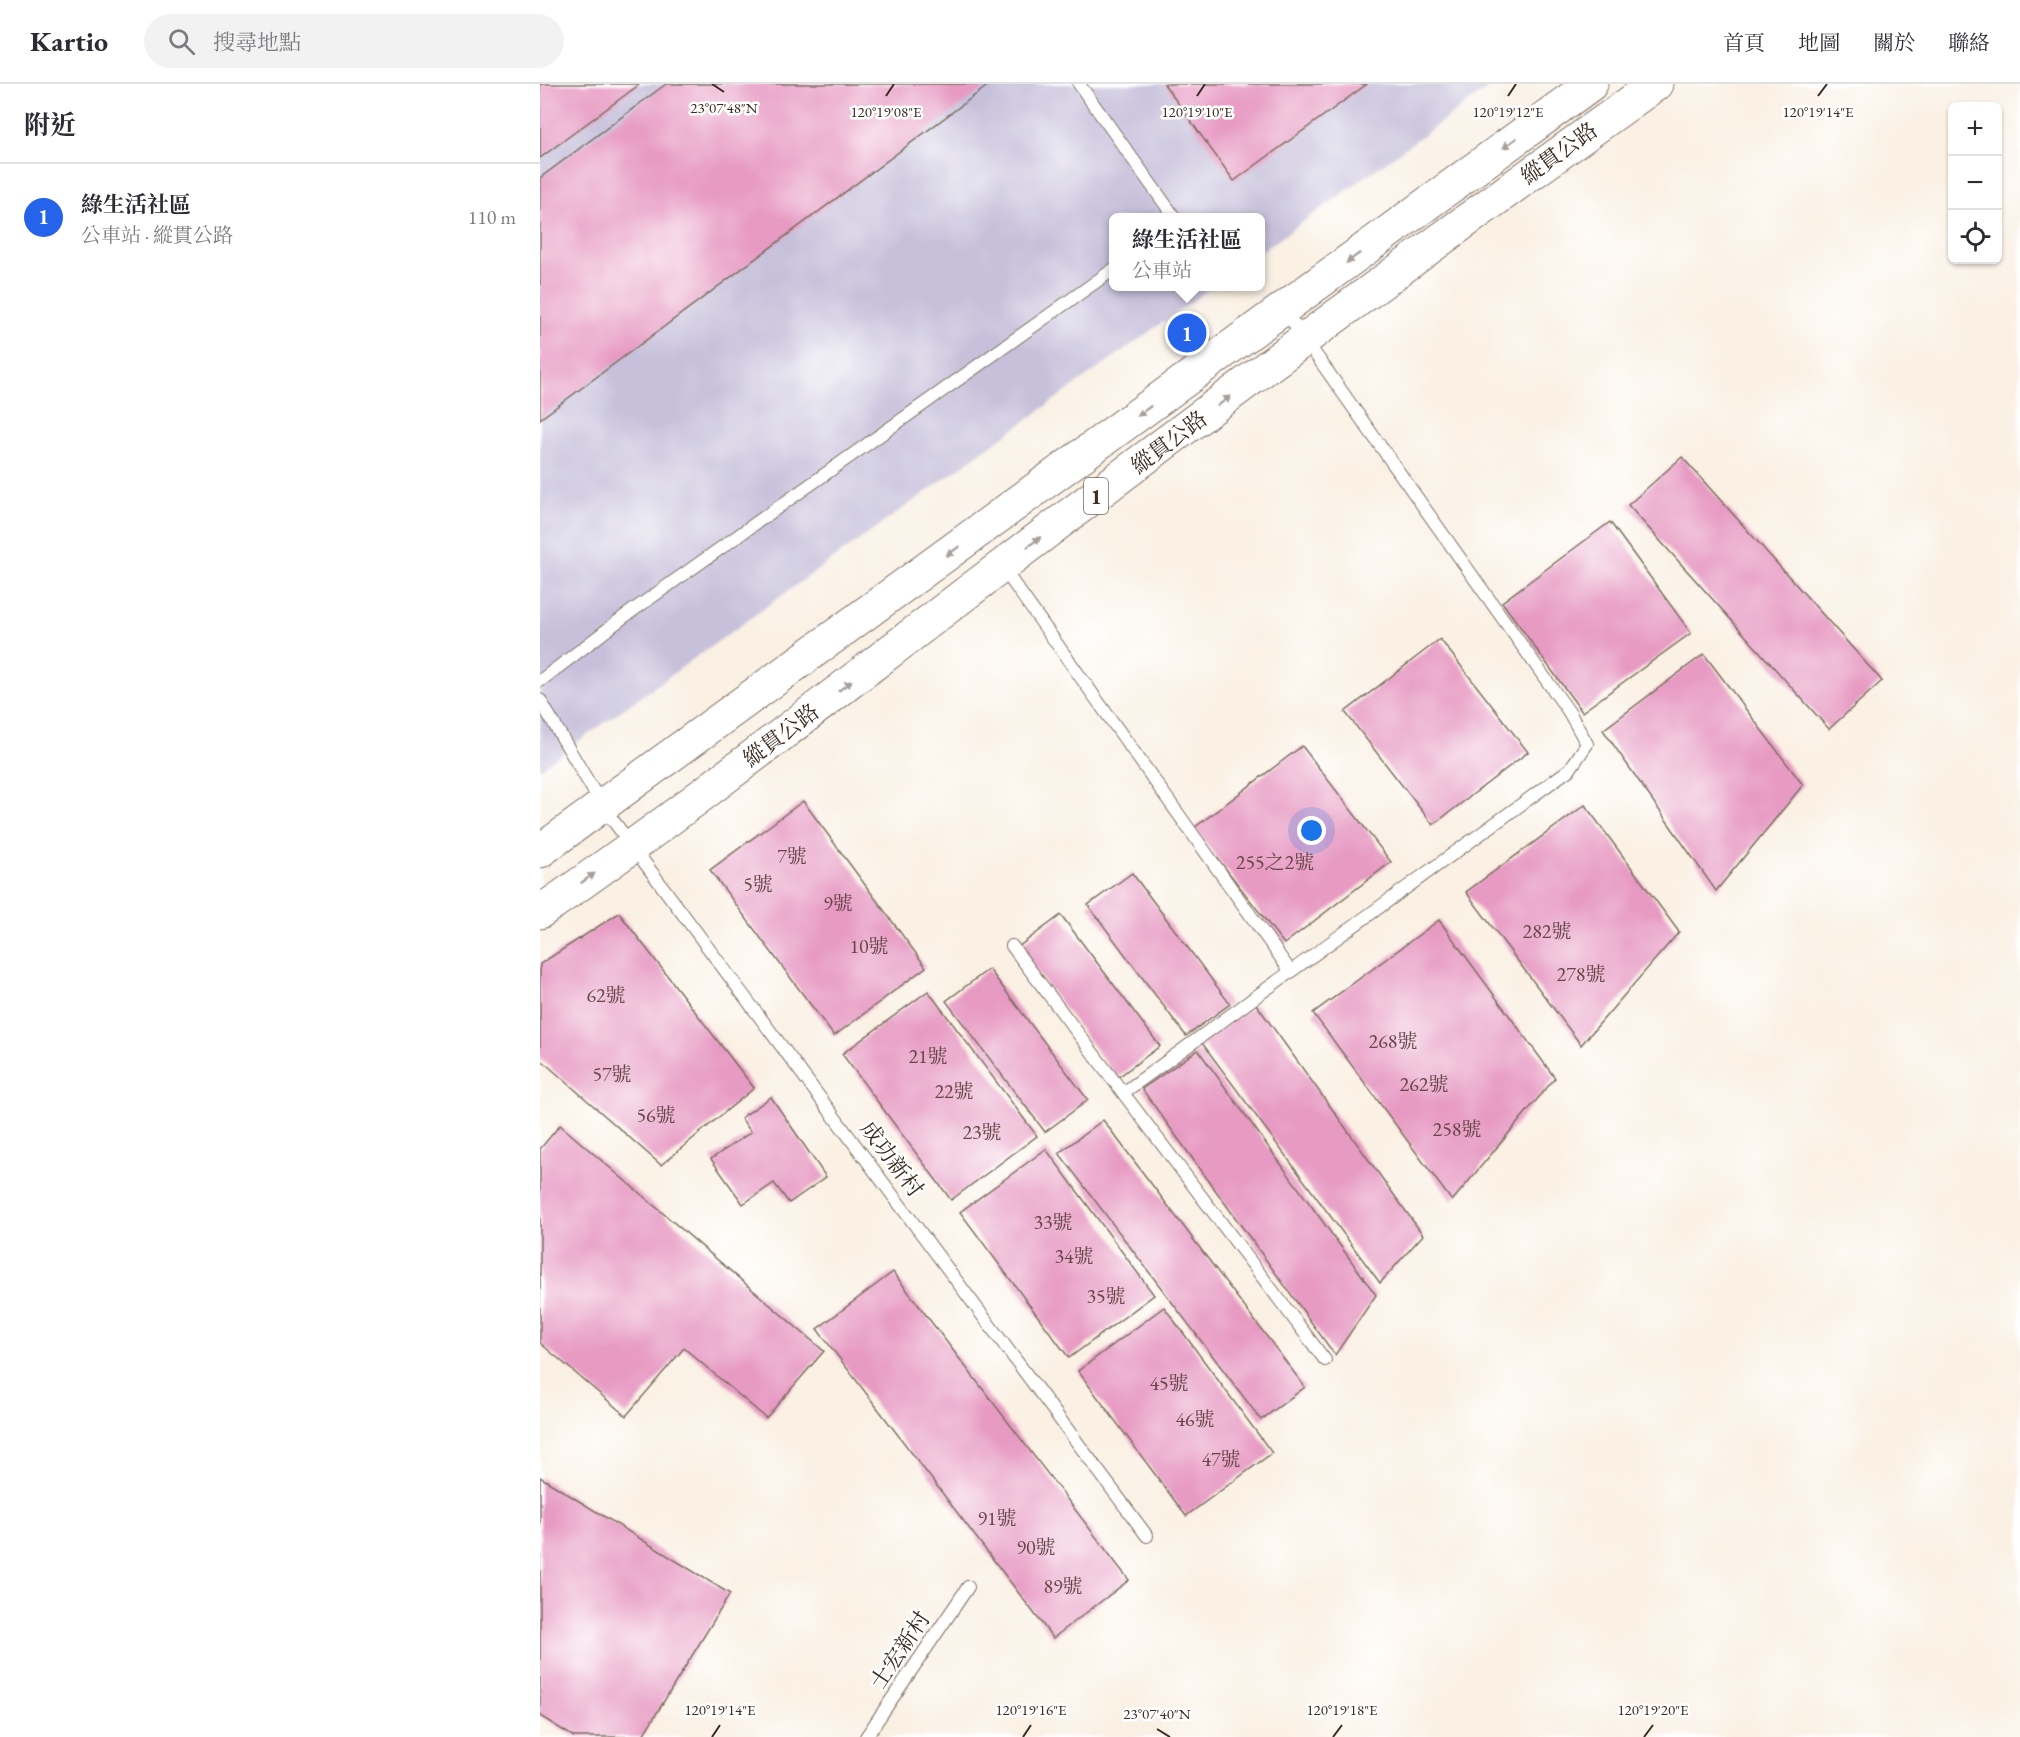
<!DOCTYPE html>
<html lang="zh-TW">
<meta charset="utf-8">
<style>
body{margin:0;font-family:"EB Garamond","Noto Serif TC",serif;background:#f2f2f3;color:#2b2b33}
.controls{position:absolute;right:18px;top:18px;display:grid;overflow:hidden;border-radius:9px;box-shadow:0 2px 4px #0004}
.controls button{width:54px;height:54px;display:grid;place-items:center;padding:0;border:0;border-bottom:2px solid #e1e1e2;background:#fff;color:#2b2b33;font:30px sans-serif}
.you{position:absolute;left:772px;top:747px;width:21px;height:21px;margin:-15px;border:4px solid #fff;border-radius:50%;background:#1a73e8;box-shadow:0 0 0 9px #1a73e833}
.badge{display:grid;place-items:center;width:39px;height:39px;border-radius:50%;background:#2563eb;color:#fff;font-size:20px;font-weight:700}
.pin{position:absolute;translate:-50% -50%;border:3px solid #fff;box-shadow:0 2px 6px #0006}
.popup{position:absolute;left:569px;top:129px;width:156px;height:78px;box-sizing:border-box;display:grid;place-content:center;border-radius:9px;background:#fff;filter:drop-shadow(0 2px 4px #0005);font-size:20px;white-space:nowrap;color:#7c7c81}
.popup b{font-size:22px;color:#2b2b33}
.popup::after{content:'';position:absolute;left:50%;top:100%;margin-left:-12px;border:12px solid transparent;border-top-color:#fff}
.list{margin:0;padding:0;list-style:none}
h2{display:flex;justify-content:space-between;align-items:center;height:78px;margin:0;padding:0 24px;font-size:26px}
h2 small{font-size:20px;font-weight:400;color:#7c7c81}
.list li{display:grid;grid-template-columns:39px 1fr auto;gap:18px;align-items:center;box-sizing:border-box;height:108px;padding:0 24px;border-top:2px solid #e1e1e2}
.list b{display:block;font-size:22px;white-space:nowrap}
.list p{margin:0;font-size:20px;white-space:nowrap;color:#7c7c81}
.list em{font-size:20px;font-style:normal;color:#7c7c81}
.icon{flex:none;width:33px;height:33px;fill:none;stroke:currentColor;stroke-width:2;stroke-linecap:round;stroke-linejoin:round}
.map{position:relative;flex:none;width:1480px;height:1653px;overflow:hidden}
header{display:flex;align-items:center;gap:36px;box-sizing:border-box;height:84px;padding:0 30px;background:#fff;border-bottom:2px solid #e1e1e2}
header strong{font-size:28px}
nav{display:flex;gap:33px;margin-inline-start:auto;font-size:21px}
.search{width:420px;height:54px;background:#f2f2f3;display:flex;align-items:center;gap:15px;box-sizing:border-box;padding:0 21px;border-radius:33px;color:#7c7c81;font-size:22px}
main{display:flex}
aside{flex:1;background:#fff}
.map>svg:first-child{display:block}
</style>
<header>
<strong>Kartio</strong>
<div class="search"><svg class="icon" aria-label="search" viewBox="0 0 24 24"><circle cx="10" cy="10" r="6"/><path d="M15 15l6 6"/></svg>搜尋地點</div>
<nav><a>首頁</a><a>地圖</a><a>關於</a><a>聯絡</a></nav>
</header>
<main>
<aside>
<h2>附近<small></small></h2>
<ul class="list">
<li><span class="badge">1</span><div><b>綠生活社區</b><p>公車站 · 縱貫公路</p></div><em>110 m</em></li>
</ul>
</aside>
<div class="map">
<svg width="1480" height="1653" viewBox="0 0 1480 1653">
<rect width="100%" height="100%" fill="#fff"/>
<filter id="ink" filterUnits="userSpaceOnUse"><feTurbulence type="fractalNoise" baseFrequency=".0167" numOctaves="2"/><feDisplacementMap in="SourceGraphic" scale="12" xChannelSelector="R" yChannelSelector="G"/><feConvolveMatrix kernelMatrix="1 2 1 2 8 2 1 2 1" color-interpolation-filters="sRGB"/></filter>
<filter id="wash" filterUnits="userSpaceOnUse"><feTurbulence type="fractalNoise" baseFrequency=".008" numOctaves="4" result="noise"/><feDisplacementMap in="SourceGraphic" scale="24" xChannelSelector="R" yChannelSelector="G"/><feGaussianBlur stdDeviation="1.35" result="paint"/><feColorMatrix in="noise" values="0 0 0 0 0 0 0 0 0 0 0 0 0 0 0 0 0 1.4 0 .05"/><feComposite in="paint" operator="in"/></filter>
<g filter="url(#wash)">
<rect width="100%" height="100%" fill="#faf0e3"/>
<path fill="#c6c0da" d="M0,0H954L721,168L720,134H574V202L672,203L0,685Z"/>
<g id="blocks">
<path fill="#e79ac2" d="M0,0H100L0,74Z
M126,0H450L0,335V94Z
M624,0H827L694,97Z
M1142,373L1342,597L1289,645L1088,421Z
M1070,438L1151,549L1042,628L962,518Z
M900,555L988,668L893,741L805,628Z
M1164,570L1263,701L1176,807L1063,646Z
M762,662L851,778L744,860L654,744Z
M263,717L386,883L294,952L170,786Z
M1045,721L1139,848L1041,961L926,808Z
M592,789L690,920L646,952L548,821Z
M79,829L214,1004L121,1081L0,975V880Z
M521,831L620,962L577,994L478,863Z
M899,836L1015,994L912,1117L773,929Z
M449,885L548,1016L505,1048L406,917Z
M388,907L497,1052L411,1116L302,970Z
M716,920L883,1151L840,1199L662,959Z
M658,966L836,1211L795,1271L602,1005Z
M231,1013L286,1093L249,1119L234,1099L203,1120L171,1075L211,1048L201,1034Z
M563,1036L765,1303L721,1336L519,1069Z
M20,1041L284,1267L226,1334L144,1264L86,1332L0,1259V1065Z
M506,1065L614,1211L529,1274L420,1128Z
M353,1188L589,1496L513,1554L277,1245Z
M624,1223L732,1369L646,1432L538,1287Z
M0,1393L190,1510L102,1653H34L0,1632Z"/>
</g>
</g>
<g filter="url(#ink)">
<use href="#blocks" fill-opacity="0" stroke="#7e6f63" stroke-width="1.5"/>
<g fill="none" stroke-linecap="round" stroke-linejoin="round">
<defs>
<path id="lane" d="M539,0L635,134
M462,483L751,888
M0,597L85,532L574,185
M0,616L63,723L607,1452
M472,862L785,1276
M583,1009L1030,685L1047,660L1029,628L744,226
M326,1653L428,1503"/>
<path id="primary" d="M0,767L1051,0
M0,828C157,719 306,600 458,485C675,320 895,158 1116,0"/>
</defs>
<use href="#lane" stroke="#7e6f63" stroke-width="14"/>
<use href="#primary" stroke="#7e6f63" stroke-width="35"/>
<use href="#lane" stroke="#fff" stroke-width="12"/>
<use href="#primary" stroke="#fff" stroke-width="33"/>
</g>
<defs><path id="oneway-solid" d="M-6-.8H1V-3.2L6.5 0L1 3.2V.8H-6Z" transform="scale(1.5)"/></defs>
<g fill="#a79f9a">
<use href="#oneway-solid" transform="translate(970 59) rotate(144)"/>
<use href="#oneway-solid" transform="translate(813 174) rotate(144)"/>
<use href="#oneway-solid" transform="translate(684 317) rotate(-37)"/>
<use href="#oneway-solid" transform="translate(604 327) rotate(144)"/>
<use href="#oneway-solid" transform="translate(494 458) rotate(-37)"/>
<use href="#oneway-solid" transform="translate(413 467) rotate(144)"/>
<use href="#oneway-solid" transform="translate(305 602) rotate(-37)"/>
<use href="#oneway-solid" transform="translate(48 794) rotate(-35)"/>
</g>
</g>
<path fill="none" stroke="#3b2a1e" stroke-width="2" d="M172,0L184,8M346,12L354,0M657,12L665,0M968,12L976,0M1278,12L1287,0M617,1645L630,1653M172,1653L180,1641M483,1653L491,1641M793,1653L802,1641M1104,1653L1113,1641"/>
<g text-anchor="middle" dominant-baseline="central" stroke-width="5" stroke-linejoin="round" paint-order="stroke">
<g font-size="20" fill="#664647">
<text x="252" y="772">7號</text>
<text x="735" y="778">255之2號</text>
<text x="218" y="800">5號</text>
<text x="298" y="819">9號</text>
<text x="1007" y="847">282號</text>
<text x="329" y="862">10號</text>
<text x="1041" y="890">278號</text>
<text x="66" y="911">62號</text>
<text x="853" y="957">268號</text>
<text x="388" y="972">21號</text>
<text x="72" y="990">57號</text>
<text x="884" y="1000">262號</text>
<text x="414" y="1007">22號</text>
<text x="116" y="1031">56號</text>
<text x="917" y="1045">258號</text>
<text x="442" y="1048">23號</text>
<text x="513" y="1138">33號</text>
<text x="534" y="1172">34號</text>
<text x="566" y="1212">35號</text>
<text x="629" y="1299">45號</text>
<text x="655" y="1335">46號</text>
<text x="681" y="1375">47號</text>
<text x="457" y="1434">91號</text>
<text x="496" y="1463">90號</text>
<text x="523" y="1502">89號</text>
</g>
<rect fill="#fff" stroke="#766a62" stroke-width="1.5" x="544" y="394" width="24" height="36" rx="4.5"/>
<g font-size="21" font-weight="bold" fill="#3b2a1e">
<text x="556" y="412">1</text>
</g>
<g font-size="22" fill="#3b2a1e" stroke="#fff">
<text transform="translate(1019 69) rotate(-36)">縱貫公路</text>
<text transform="translate(629 358) rotate(-37)">縱貫公路</text>
<text transform="translate(241 651) rotate(-37)">縱貫公路</text>
<text transform="translate(352 1075) rotate(53)">成功新村</text>
<text transform="translate(360 1566) rotate(-56)">士宏新村</text>
</g>
</g>
<g font-size="15" text-anchor="middle" fill="#3b2a1e" stroke="#fff" stroke-width="5" stroke-linejoin="round" paint-order="stroke">
<text x="184" y="29">23°07'48"N</text>
<text x="346" y="33">120°19'08"E</text>
<text x="657" y="33">120°19'10"E</text>
<text x="968" y="33">120°19'12"E</text>
<text x="1278" y="33">120°19'14"E</text>
<text x="180" y="1631">120°19'14"E</text>
<text x="491" y="1631">120°19'16"E</text>
<text x="802" y="1631">120°19'18"E</text>
<text x="1113" y="1631">120°19'20"E</text>
<text x="617" y="1635">23°07'40"N</text>
</g>
</svg>
<div class="controls">
<button>+</button>
<button>−</button>
<button><svg class="icon" aria-label="locate" viewBox="0 0 24 24"><circle cx="12" cy="12" r="6"/><path d="M12 2v4M12 18v4M2 12h4M18 12h4"/></svg></button>
</div>
<div class="you"></div>
<div class="pin badge" style="left:647px;top:249px">1</div>
<div class="popup"><b>綠生活社區</b>公車站</div>
</div>
</main>
